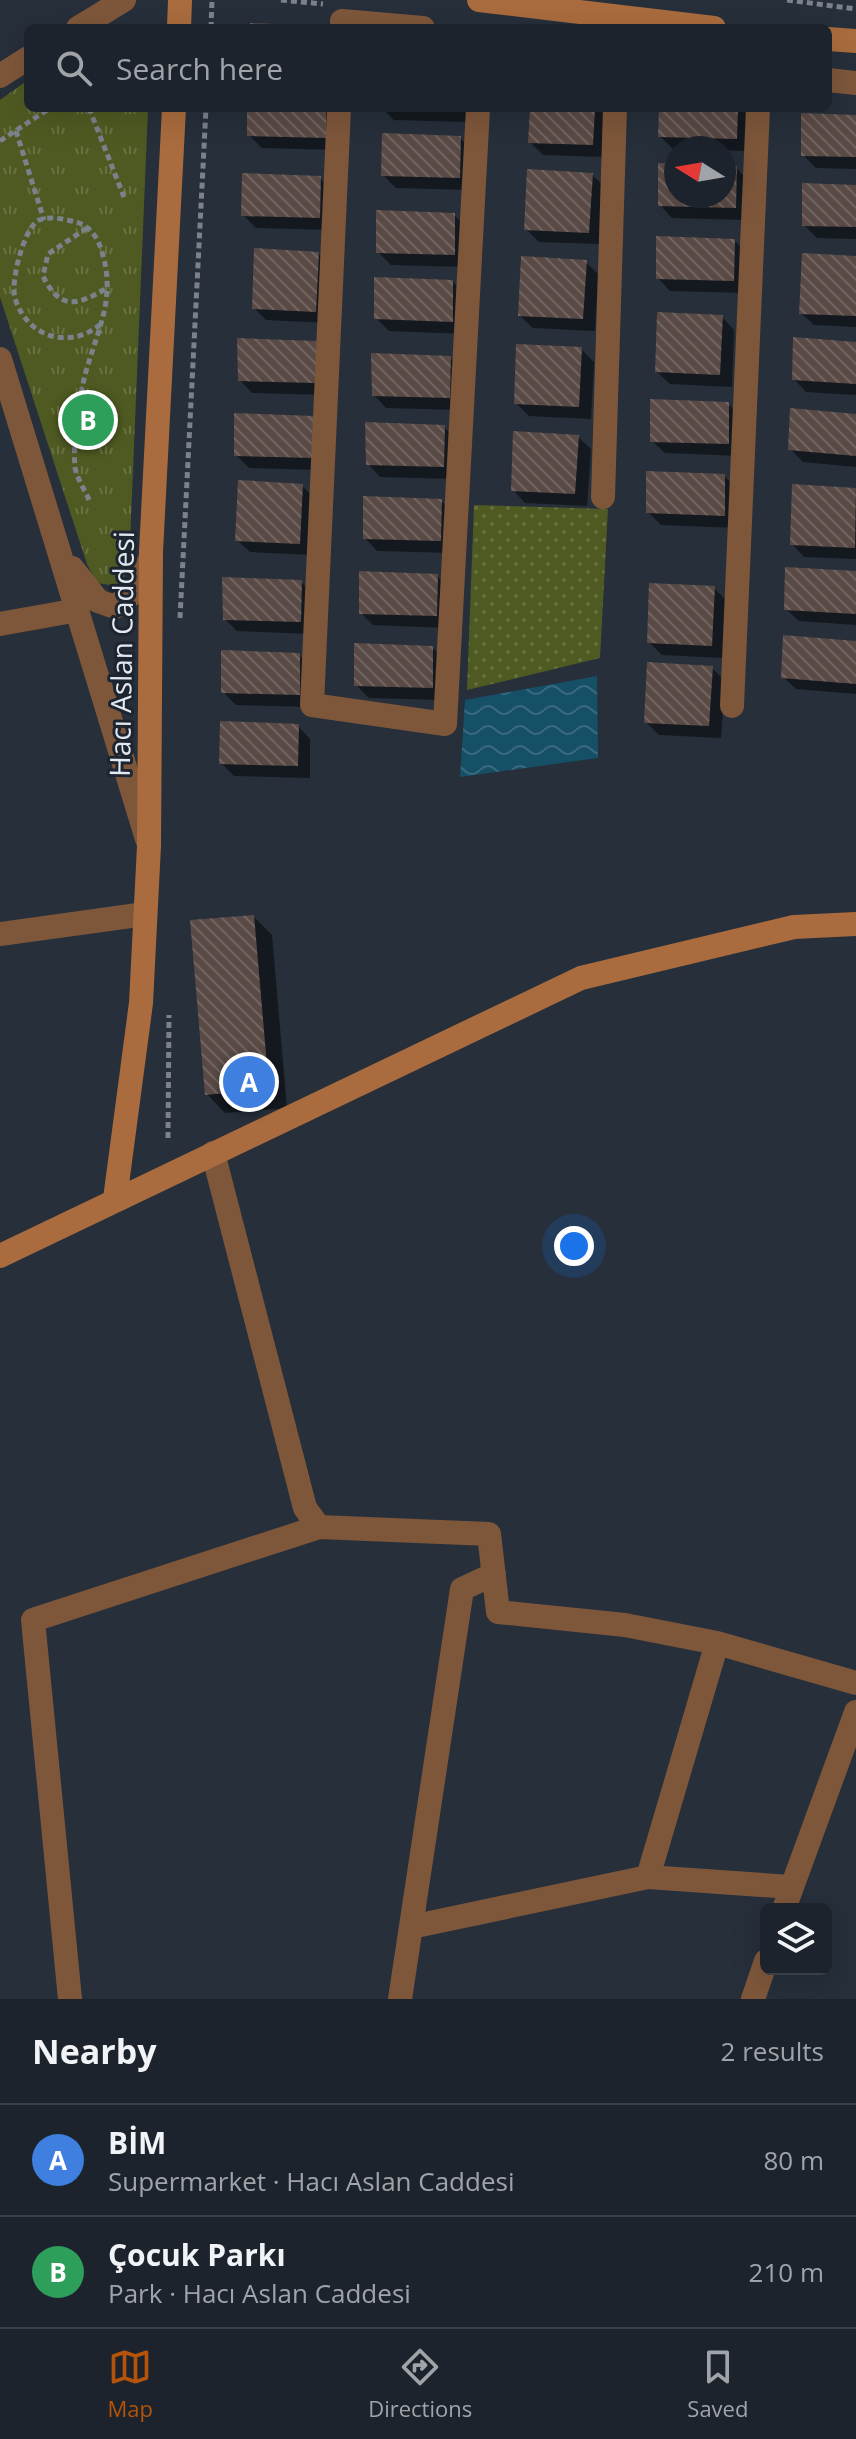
<!DOCTYPE html>
<meta charset="utf-8">
<style>
body{margin:0;font-family:"Open Sans",sans-serif;background:#292f38;color:#f1f3f6}
.controls{position:absolute;right:24px;bottom:24px;display:grid;overflow:hidden;border-radius:12px;box-shadow:0 8px 32px #0002}
.controls button{width:72px;height:72px;display:grid;place-items:center;padding:0;border:0;border-bottom:2px solid #3a4048;background:#1c232c;color:#f1f3f6;font:40px sans-serif}
.compass{position:absolute;left:664px;top:136px;width:72px;height:72px;border-radius:50%;background:#1c232c;box-shadow:0 8px 32px #0002;rotate:281deg}
.you{position:absolute;left:574px;top:1246px;width:28px;height:28px;margin:-20px;border:6px solid #fff;border-radius:50%;background:#1a73e8;box-shadow:0 0 0 12px #1a73e833}
.badge{display:grid;place-items:center;width:52px;height:52px;border-radius:50%;background:#b45309;color:#fff;font-size:26px;font-weight:700}
.pin{position:absolute;translate:-50% -50%;border:4px solid #fff;box-shadow:0 2px 8px #0006}
.list{margin:0;padding:0;list-style:none}
h2{display:flex;justify-content:space-between;align-items:center;height:104px;margin:0;padding:0 32px;font-size:34px}
h2 small{font-size:26px;font-weight:400;color:#a0a4a9}
.list li{display:grid;grid-template-columns:52px 1fr auto;gap:24px;align-items:center;box-sizing:border-box;height:112px;padding:0 32px;border-top:2px solid #3a4048}
.list b{display:block;font-size:30px;white-space:nowrap}
.list p{margin:0;font-size:26px;white-space:nowrap;color:#a0a4a9}
.list em{font-size:26px;font-style:normal;color:#a0a4a9}
.icon{flex:none;width:44px;height:44px;fill:none;stroke:currentColor;stroke-width:2;stroke-linecap:round;stroke-linejoin:round}
.map{position:relative;flex:none;width:856px;height:1999px;overflow:hidden}
.search{position:absolute;background:#1c232c;box-shadow:0 8px 32px #0002;left:24px;right:24px;top:24px;height:88px;display:flex;align-items:center;gap:20px;box-sizing:border-box;padding:0 28px;border-radius:12px;color:#a0a4a9;font-size:30px}
.sheet{height:328px;background:#1c232c}
nav{display:flex;justify-content:space-around;align-items:center;box-sizing:border-box;height:112px;border-top:2px solid #3a4048;background:#1c232c;font-size:22px;color:#a0a4a9}
nav a{display:grid;justify-items:center;gap:4px}
nav .on{color:#b45309}
.map>svg:first-child{display:block}
</style>
<div class="map">
<svg width="856" height="1999" viewBox="0 0 856 1999">
<defs>
<pattern id="grass-dots" width="8" height="8" patternUnits="userSpaceOnUse" patternTransform="scale(2)"><rect width="8" height="8" fill="#4f5a22"/><path d="M2 2h.1M6 6h.1" fill="none" stroke="#687242" stroke-width="1.8" stroke-linecap="round"/></pattern>
<pattern id="park-tufts" width="24" height="20" patternUnits="userSpaceOnUse" patternTransform="scale(2)"><rect width="24" height="20" fill="#4f5a22"/><path d="M3 7l-1-3M5 7V3M7 7l1-3M15 17l-1-3M17 17v-4M19 17l1-3" fill="none" stroke="#687242"/></pattern>
<pattern id="water-waves" width="16" height="10" patternUnits="userSpaceOnUse" patternTransform="scale(2)"><rect width="16" height="10" fill="#165067"/><path d="M0 5q4-4 8 0t8 0" fill="none" stroke="#38697d"/></pattern>
<pattern id="building-back-hatch" width="6" height="6" patternUnits="userSpaceOnUse" patternTransform="scale(2)"><rect width="6" height="6" fill="#5a4a45"/><path d="M-1 5l2 2M0 0l6 6M5-1l2 2" fill="none" stroke="#726460"/></pattern>
</defs>
<rect width="100%" height="100%" fill="#262f3a"/>
<path fill="url(#grass-dots)" d="M474,505L608,509L600,658L467,690Z"/>
<path fill="url(#park-tufts)" d="M28,80V108H148L130,543L127,573L117,586L97,583L87,564L0,297V100Z"/>
<path fill="url(#water-waves)" d="M597,676L598,758L460,777L465,700Z"/>
<path fill="#0007" d="M249,108H335L338,150L262,148L249,135Z
M382,108H470L469,122L394,120Z
M532,108H607L605,157L543,155L530,142Z
M661,108H746L749,151L673,149L660,136Z
M856,117V169L816,168L803,155Z
M460,138L472,150V190L396,188L383,175Z
M676,166V196H724V168H736L749,181L748,220L672,218L660,205Z
M592,175L605,187L601,244L539,242L526,229Z
M320,178L333,191L332,230L256,228L243,215Z
M856,187V239L817,238L804,225Z
M454,215L467,228L466,267L391,265L378,252Z
M735,241L747,254L746,293L670,291L658,278Z
M319,254L331,267L328,323L266,320L254,308Z
M856,258V327L814,325L801,313Z
M586,262L598,274L595,331L533,328L520,316Z
M453,282L465,294V334L389,331L376,318Z
M722,317L734,330L732,387L670,384L657,372Z
M316,343L328,395L252,393L240,380Z
M856,344V395L806,392L794,379Z
M581,349L594,362L591,419L529,416L516,403Z
M450,358L463,370L462,410L386,408L374,395Z
M728,404L741,416L740,456L665,453L652,441Z
M856,416V467L803,462L790,449Z
M313,418L325,470L249,468L236,455Z
M444,427L457,440L456,479L380,477L368,464Z
M578,437L591,449L587,506L525,503L513,490Z
M724,476L737,488V528L661,525L648,512Z
M302,486L315,498L312,555L250,552L237,540Z
M794,486L856,490V559L804,557L792,544Z
M441,501L454,513L453,553L377,551L365,538Z
M856,573V625L799,621L786,609Z
M437,576L450,589L449,628L373,625L361,613Z
M301,582L314,594L313,634L237,631L225,619Z
M714,588L727,601L724,658L662,655L649,642Z
M856,643V694L796,689L783,677Z
M433,648L445,661V700L369,698L356,685Z
M299,655L312,668V707L236,705L223,692Z
M712,668L725,681L721,738L659,735L646,722Z
M298,726L310,739V778L234,776L221,763Z
M254,917L272,935L287,1108L225,1113L207,1094Z"/>
<path fill="url(#building-back-hatch)" d="M250,23L307,25V28H250Z
M247,108H326V138L247,136Z
M530,108H595L593,145L528,143Z
M659,108H738L737,139L658,137Z
M801,113L856,115V157L801,156Z
M382,133L461,136L460,178L381,176Z
M658,163L676,164V196H724V166H737L736,208L658,206Z
M527,169L593,173L589,233L524,230Z
M242,173L321,176L320,218L241,216Z
M802,183L856,185V227L802,226Z
M376,210L455,213V255L376,253Z
M656,236L735,239L734,281L656,279Z
M254,248L319,252L316,312L252,309Z
M802,253L856,256V316L799,314Z
M521,256L587,260L583,319L518,316Z
M374,277L453,280V322L374,319Z
M657,312L723,315L720,375L655,372Z
M793,337L856,342V384L792,380Z
M237,338L317,341L316,383L238,381Z
M516,344L582,347L579,407L514,404Z
M371,353L451,356L450,398L372,396Z
M650,399L729,402V444L650,442Z
M790,408L856,414V456L788,450Z
M234,413L314,416L313,458L234,456Z
M365,422L445,425L444,467L366,465Z
M513,431L579,435L575,494L511,491Z
M646,471L725,474V516L646,513Z
M238,480L303,484L300,544L235,541Z
M792,484L856,488L855,548L790,545Z
M363,496L442,499L441,541L363,539Z
M785,567L856,571V614L784,610Z
M359,571L438,574L437,616L359,614Z
M222,577L302,580L301,622L223,620Z
M649,583L715,586L712,646L647,643Z
M783,635L856,641V684L781,678Z
M354,643L433,646V688L354,686Z
M221,650L300,653V695L221,693Z
M647,662L713,666L709,726L644,723Z
M220,721L299,724L298,766L219,764Z
M254,915L269,1089L205,1095L190,920Z"/>
<g fill="none" stroke-linecap="round" stroke-linejoin="round">
<path stroke="#7b828c" stroke-width="5" stroke-dasharray="6 4" stroke-linecap="butt" d="M281,0L323,4
M787,0L856,9
M211,28L212,0
M89,108L124,197
M16,131L44,220
M0,141L50,108
M87,228L48,254L43,276C61,313 79,304 109,287
M89,500C85,490 76,477 75,467C73,445 77,415 81,394C90,339 121,304 100,246C96,235 87,224 75,222C65,219 50,216 39,220C24,227 10,283 15,298C27,338 70,350 101,324
M180,618L206,108
M168,1138L169,1015"/>
<path stroke="#7e573b" stroke-width="24" d="M78,28L124,0
M342,28V21L423,28
M0,76L28,58
M828,80L856,83
M339,108L312,705L445,724L478,108
M0,359L147,839
M603,497L615,108
M72,568L98,601L115,607L138,589L150,559
M0,624L78,610
M732,706L758,108
M0,934L145,914
M213,1153L305,1508L319,1527L489,1534L498,1612L625,1625L717,1643L856,1683
M648,1877L717,1643
M784,1909L856,1712
M411,1927L648,1877L791,1887
M70,1999L33,1620L319,1527
M400,1999L462,1589L494,1574
M753,1999L766,1961"/>
<path stroke="#aa6c3e" stroke-width="24" d="M479,0L714,28
M179,28L180,0
M828,39L856,41
M115,1199L141,1003L149,846L151,552L174,108
M0,1256L581,978L794,927L856,924"/>
</g>
<g text-anchor="middle" dominant-baseline="central" stroke-width="6" stroke-linejoin="round" paint-order="stroke">
<g font-size="28" fill="#e3e9f0" stroke="#1d2530">
<text transform="translate(121 654) rotate(-89)">Hacı Aslan Caddesi</text>
</g>
</g>
</svg>
<div class="controls">
<button><svg class="icon" aria-label="layers" viewBox="0 0 24 24"><path d="M12 4l9 5-9 5-9-5zM3 14l9 5 9-5"/></svg></button>
</div>
<svg class="compass" viewBox="-18 -18 36 36"><path d="M0-13l5 13h-10z" fill="#e53935"/><path d="M0 13l5-13h-10z" fill="#a0a4a9"/></svg>
<div class="you"></div>
<div class="pin badge" style="left:249px;top:1082px;background:#3f7fe0">A</div>
<div class="pin badge" style="left:88px;top:420px;background:#2e9e5b">B</div>
<div class="search"><svg class="icon" aria-label="search" viewBox="0 0 24 24"><circle cx="10" cy="10" r="6"/><path d="M15 15l6 6"/></svg>Search here</div>
</div>
<section class="sheet">
<h2>Nearby<small>2 results</small></h2>
<ul class="list">
<li><span class="badge" style="background:#3f7fe0">A</span><div><b>BİM</b><p>Supermarket · Hacı Aslan Caddesi</p></div><em>80 m</em></li>
<li><span class="badge" style="background:#2e9e5b">B</span><div><b>Çocuk Parkı</b><p>Park · Hacı Aslan Caddesi</p></div><em>210 m</em></li>
</ul>
</section>
<nav>
<a class="on"><svg class="icon" aria-label="map" viewBox="0 0 24 24"><path d="M3 6l6-2 6 2 6-2v14l-6 2-6-2-6 2zM9 4v14M15 6v14"/></svg>Map</a>
<a><svg class="icon" aria-label="directions" viewBox="0 0 24 24"><path d="M12 3l9 9-9 9-9-9zM9 14v-3h6M13 9l2 2-2 2"/></svg>Directions</a>
<a><svg class="icon" aria-label="saved" viewBox="0 0 24 24"><path d="M7 4h10v16l-5-4-5 4z"/></svg>Saved</a>
</nav>
